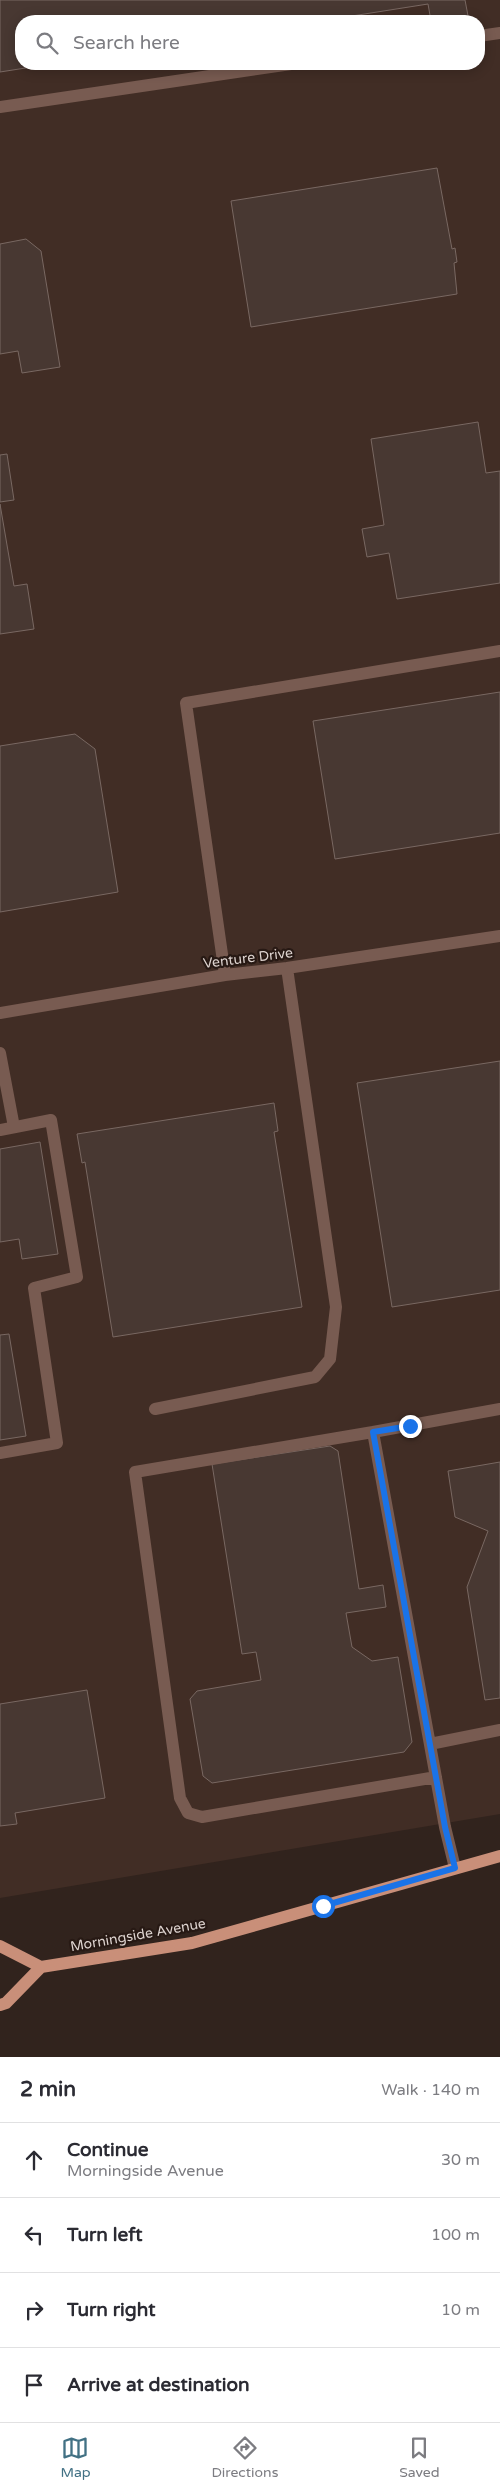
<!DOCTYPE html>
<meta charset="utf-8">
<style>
body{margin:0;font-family:"Varela Round",sans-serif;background:#f7f7f7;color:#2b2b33}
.stop{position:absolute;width:15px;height:15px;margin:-11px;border:4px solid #1a73e8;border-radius:50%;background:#fff}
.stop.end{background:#1a73e8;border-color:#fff;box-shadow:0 1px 5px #0008}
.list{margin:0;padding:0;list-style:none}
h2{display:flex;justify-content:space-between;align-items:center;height:65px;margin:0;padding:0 20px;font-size:21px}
h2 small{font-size:16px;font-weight:400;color:#7c7c81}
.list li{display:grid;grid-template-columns:32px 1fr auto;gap:15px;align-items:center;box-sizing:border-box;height:75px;padding:0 20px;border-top:1px solid #e1e1e2}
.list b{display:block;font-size:19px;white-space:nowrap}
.list p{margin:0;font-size:16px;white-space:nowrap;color:#7c7c81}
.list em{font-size:16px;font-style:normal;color:#7c7c81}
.icon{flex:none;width:28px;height:28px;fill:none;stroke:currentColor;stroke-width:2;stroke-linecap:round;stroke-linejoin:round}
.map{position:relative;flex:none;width:500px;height:2057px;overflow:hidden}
.search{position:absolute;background:#fff;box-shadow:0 2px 12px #0003;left:15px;right:15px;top:15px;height:55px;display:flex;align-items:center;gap:12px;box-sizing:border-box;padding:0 18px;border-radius:20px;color:#7c7c81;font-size:19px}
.sheet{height:365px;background:#fff}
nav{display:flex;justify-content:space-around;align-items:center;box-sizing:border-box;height:70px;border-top:1px solid #e1e1e2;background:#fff;font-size:14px;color:#7c7c81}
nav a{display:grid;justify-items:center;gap:2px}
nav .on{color:#427184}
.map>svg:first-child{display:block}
</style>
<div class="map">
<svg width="500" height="2057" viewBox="0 0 500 2057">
<rect width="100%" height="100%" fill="#31231d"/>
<path fill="#412d25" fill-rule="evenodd" d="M0,0H500V1814L0,1898ZM21,21H479V64H21Z"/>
<path fill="#483832" stroke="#796862" d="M0,0H465L469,21H431L428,4L320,21H21V64H51L0,72Z
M437,168L452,249L455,248L457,262L454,263L457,294L251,327L231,201Z
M26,239L41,251L60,367L22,373L18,351L0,354V244Z
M478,422L486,473L500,471V583L397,599L389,553L367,557L362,529L384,525L371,439Z
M7,454L14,500L0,502V455Z
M0,504L14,586L27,584L34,629L0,634Z
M500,692V833L335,859L313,721Z
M75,734L95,749L118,892L0,912V746Z
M500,1061V1290L392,1307L357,1083Z
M274,1103L278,1131L274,1132L302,1307L113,1337L85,1162L82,1163L77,1134Z
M40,1142L58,1254L22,1259L19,1239L0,1242V1149Z
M9,1334L26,1436L0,1440V1335Z
M330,1446L338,1451L359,1589L383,1585L386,1607L346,1613L352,1647L372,1661L398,1657L412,1742L404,1752L212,1783L203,1776L190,1699L197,1691L261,1680L256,1652L242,1654L212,1464Z
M500,1462V1698L485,1700L467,1587L488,1531L455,1517L448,1471Z
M87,1690L105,1798L15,1813L17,1824L0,1826V1704Z"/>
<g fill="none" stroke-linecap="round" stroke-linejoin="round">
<path stroke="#785b51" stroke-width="12" d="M479,36L500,33
M0,107L291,64
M225,975L186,703L500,651
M0,1013L225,975L287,968L500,936
M0,1053L14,1127
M0,1130L51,1120L77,1277L34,1288L57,1443L0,1453
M155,1409L315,1377L330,1359L336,1307L287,968
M373,1432L135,1472L180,1798L188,1813L202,1817L436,1777
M430,1744L500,1730
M455,1868L445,1827L373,1432L500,1409"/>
<path stroke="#c98f79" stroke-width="12" d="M0,1946L41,1967
M0,2005L6,2003L41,1967L192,1943L500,1856"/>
</g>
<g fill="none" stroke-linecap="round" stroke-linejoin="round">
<path stroke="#1a73e8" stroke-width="6" d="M323,1906L455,1868L445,1827L373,1432L410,1426"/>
</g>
<g text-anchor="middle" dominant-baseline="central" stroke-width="4.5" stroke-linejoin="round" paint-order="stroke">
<g font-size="14" fill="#ddd3cf" stroke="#271914">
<text transform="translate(248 958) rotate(-7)">Venture Drive</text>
<text transform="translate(138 1935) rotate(-10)">Morningside Avenue</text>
</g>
</g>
</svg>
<div class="stop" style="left:323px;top:1906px"></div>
<div class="stop end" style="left:410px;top:1426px"></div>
<div class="search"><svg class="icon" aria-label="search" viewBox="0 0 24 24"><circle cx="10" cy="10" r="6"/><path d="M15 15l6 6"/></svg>Search here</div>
</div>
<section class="sheet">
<h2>2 min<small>Walk · 140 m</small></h2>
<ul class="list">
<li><svg class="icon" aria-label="ahead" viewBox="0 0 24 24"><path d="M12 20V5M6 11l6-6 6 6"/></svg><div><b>Continue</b><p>Morningside Avenue</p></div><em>30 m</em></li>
<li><svg class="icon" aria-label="left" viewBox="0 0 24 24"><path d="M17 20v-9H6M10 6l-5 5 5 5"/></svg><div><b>Turn left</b></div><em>100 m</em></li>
<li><svg class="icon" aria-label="right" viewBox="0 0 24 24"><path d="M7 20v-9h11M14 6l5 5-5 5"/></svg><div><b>Turn right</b></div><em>10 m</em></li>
<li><svg class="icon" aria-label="arrive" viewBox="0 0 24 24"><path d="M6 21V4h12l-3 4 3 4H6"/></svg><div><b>Arrive at destination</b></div></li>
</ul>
</section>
<nav>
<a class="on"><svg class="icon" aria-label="map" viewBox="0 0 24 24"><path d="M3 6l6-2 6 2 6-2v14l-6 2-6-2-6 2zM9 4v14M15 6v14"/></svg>Map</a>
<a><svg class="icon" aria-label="directions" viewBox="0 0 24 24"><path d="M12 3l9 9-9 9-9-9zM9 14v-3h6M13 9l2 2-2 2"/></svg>Directions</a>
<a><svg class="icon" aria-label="saved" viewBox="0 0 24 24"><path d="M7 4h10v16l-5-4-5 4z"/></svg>Saved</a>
</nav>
